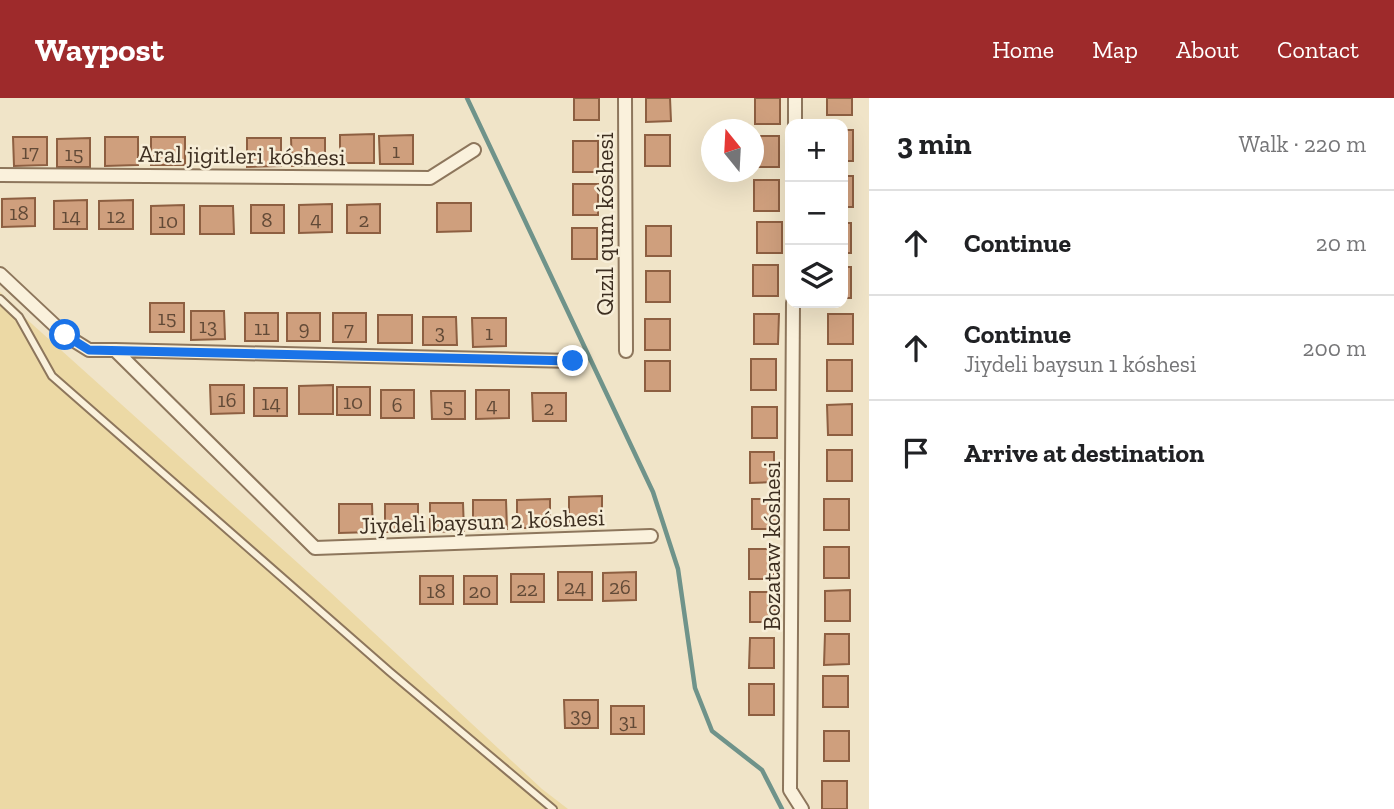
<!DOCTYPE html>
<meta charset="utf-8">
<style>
body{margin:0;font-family:"Zilla Slab",serif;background:#f2f2f2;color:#202124}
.controls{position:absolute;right:21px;top:21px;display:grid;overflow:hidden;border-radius:14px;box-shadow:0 7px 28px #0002}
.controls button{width:63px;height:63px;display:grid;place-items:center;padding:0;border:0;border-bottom:2px solid #e0e0e0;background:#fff;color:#202124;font:35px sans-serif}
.compass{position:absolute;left:701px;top:21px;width:63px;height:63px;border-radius:50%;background:#fff;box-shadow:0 7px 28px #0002;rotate:342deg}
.stop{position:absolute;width:21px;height:21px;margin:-16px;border:5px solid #1a73e8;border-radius:50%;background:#fff}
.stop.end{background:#1a73e8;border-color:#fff;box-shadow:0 2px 7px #0008}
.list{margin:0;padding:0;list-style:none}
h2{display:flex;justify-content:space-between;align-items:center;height:91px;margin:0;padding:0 28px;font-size:30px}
h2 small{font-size:23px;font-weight:400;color:#757577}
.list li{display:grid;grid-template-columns:46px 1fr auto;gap:21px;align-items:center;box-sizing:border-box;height:105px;padding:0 28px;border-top:2px solid #e0e0e0}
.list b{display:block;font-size:26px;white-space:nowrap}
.list p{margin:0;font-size:23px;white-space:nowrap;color:#757577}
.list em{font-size:23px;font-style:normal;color:#757577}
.icon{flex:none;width:38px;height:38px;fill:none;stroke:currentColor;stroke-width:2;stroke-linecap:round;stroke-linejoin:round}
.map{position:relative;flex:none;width:869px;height:711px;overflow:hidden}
header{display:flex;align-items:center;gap:42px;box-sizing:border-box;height:98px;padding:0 35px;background:#9e2a2b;color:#fff}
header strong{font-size:33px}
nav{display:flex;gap:38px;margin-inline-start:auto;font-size:24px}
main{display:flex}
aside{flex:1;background:#fff}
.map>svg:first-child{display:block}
</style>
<header>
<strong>Waypost</strong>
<nav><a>Home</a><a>Map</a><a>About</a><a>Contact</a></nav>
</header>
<main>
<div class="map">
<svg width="869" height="711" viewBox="0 0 869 711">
<rect width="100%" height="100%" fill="#f0e4c8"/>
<path fill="#ecd9a5" d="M0,194L22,217L329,493L542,691L568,711H0Z"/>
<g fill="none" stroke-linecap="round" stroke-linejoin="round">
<path stroke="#6f938a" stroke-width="4.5" d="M467,0L653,394L678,471L695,590L712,633L762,672L782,711"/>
</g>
<path fill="#cf9f7d" stroke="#8d5f41" stroke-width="2" d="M574,0H599V22H574Z
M646,0H670L671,23L646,24Z
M755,0H780V26H755Z
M827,0H852V17H827Z
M843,32H853V63H843Z
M374,36V65H340V37Z
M413,37V66H380L379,38Z
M645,37H670V68H645Z
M754,38H779V69H754Z
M13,39H47V67L14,68Z
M105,39H138V67L105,68Z
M151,39H185V67H151Z
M90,40V69H57V41Z
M247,40H281V68L247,69Z
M291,40H325V68H292Z
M573,43H598V74H573Z
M843,78H853V109H843Z
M754,82H779V113H754Z
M573,86H598V117H573Z
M35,100V128L2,129V101Z
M87,102V131H54V103Z
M133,102V131H99V103Z
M437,105H471V133L437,134Z
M332,106V134L299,135V107Z
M380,106V135H347V107Z
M184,107V136H151V108Z
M251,107H284V135H251Z
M200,108H233L234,136H200Z
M757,124H782V155H757Z
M843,125H851V155H843Z
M646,128H671V158H646Z
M572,130H597V161H572Z
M753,167H778V198H753Z
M843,169H851V200H843Z
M646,173H670V204H646Z
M150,205H184V234H150Z
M191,213H224L225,241L191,242Z
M245,215H278V243H245Z
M287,215H320V243H287Z
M333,215H366V244H333Z
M754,216H779L778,246H754Z
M828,216H853V246H828Z
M378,217H412V245H378Z
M423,219H456L457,247H423Z
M472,220H506V248L473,249Z
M645,221H670V252H645Z
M751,261H776V292H751Z
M827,262H852V293H827Z
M645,263H670V293H645Z
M210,287H244V315L211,316Z
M333,287V316H299V288Z
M337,289H370V317H337Z
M254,290H287V318H254Z
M381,292H414V320H381Z
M476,292H509V320L476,321Z
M431,293H465V321H432Z
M532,295H566V323H533Z
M852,306V337H828L827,307Z
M752,309H777V340H752Z
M827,352H852V383H827Z
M750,354H774V384L750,385Z
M602,398V427H569V399Z
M550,401V430H517V402Z
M752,401H777V431H752Z
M824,401H849V432H824Z
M473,402H506L507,431H473Z
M430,405H463L464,433L430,434Z
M339,406H372L373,434L339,435Z
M385,406H418V434H385Z
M824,449H849V480H824Z
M749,451H774V481H749Z
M558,474H592V502H558Z
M636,474V502L603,503V475Z
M511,476H544V504H511Z
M420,478H453V506H420Z
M464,478H497V506H464Z
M850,492V523H825V493Z
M750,494H775V524H750Z
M825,536H849V566L824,567Z
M750,540H774V570H749Z
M823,578H848V609H823Z
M749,586H774V617H749Z
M564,602H598V630H565Z
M611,608H644V636H611Z
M824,633H849V663H824Z
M822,683H847V711H822Z"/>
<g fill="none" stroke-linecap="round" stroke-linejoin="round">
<defs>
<path id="service" d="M0,201L19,219L52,278L390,574L553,711"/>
<path id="minor" d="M625,0L626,253
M795,26V0
M0,77L430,80L474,52
M0,176L65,237L89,252H115L315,450L651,438
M793,205L790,692L802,711
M115,252L573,263"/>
</defs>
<use href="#service" stroke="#8d765c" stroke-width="10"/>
<use href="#minor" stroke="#8d765c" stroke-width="16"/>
<use href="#service" stroke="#faf1dc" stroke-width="6"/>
<use href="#minor" stroke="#faf1dc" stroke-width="12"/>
</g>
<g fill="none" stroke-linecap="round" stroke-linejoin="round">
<path stroke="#1a73e8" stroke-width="9" d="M65,237L89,252L573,263"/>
</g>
<g text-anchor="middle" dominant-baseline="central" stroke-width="5" stroke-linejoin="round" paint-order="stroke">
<g font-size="21" fill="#624a37">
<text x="396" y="52">1</text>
<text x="30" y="53">17</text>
<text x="74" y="55">15</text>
<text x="19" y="114">18</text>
<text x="71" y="117">14</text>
<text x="116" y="117">12</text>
<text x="316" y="120">4</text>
<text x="267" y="121">8</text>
<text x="364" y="121">2</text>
<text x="168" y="122">10</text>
<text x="167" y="219">15</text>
<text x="208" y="227">13</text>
<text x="262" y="229">11</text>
<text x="304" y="229">9</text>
<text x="349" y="230">7</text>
<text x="440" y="233">3</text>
<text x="489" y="234">1</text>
<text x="227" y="301">16</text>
<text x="353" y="303">10</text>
<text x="271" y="304">14</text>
<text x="397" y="306">6</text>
<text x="492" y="306">4</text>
<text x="448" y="307">5</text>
<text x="549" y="309">2</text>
<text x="575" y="488">24</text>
<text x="620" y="488">26</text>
<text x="527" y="490">22</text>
<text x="436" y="492">18</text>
<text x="480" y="492">20</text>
<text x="581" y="616">39</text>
<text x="628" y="622">31</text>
</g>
<g font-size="24" fill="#3d2e20" stroke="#f7eed8">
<text transform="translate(242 57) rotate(1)">Aral jigitleri kóshesi</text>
<text transform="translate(604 126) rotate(-90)">Qızıl qum kóshesi</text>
<text transform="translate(482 423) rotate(-2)">Jiydeli baysun 2 kóshesi</text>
<text transform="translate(771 448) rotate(-90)">Bozataw kóshesi</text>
</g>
</g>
</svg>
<div class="controls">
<button>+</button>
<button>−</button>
<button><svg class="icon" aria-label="layers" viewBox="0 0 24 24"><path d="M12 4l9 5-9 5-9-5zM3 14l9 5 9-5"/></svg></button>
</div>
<svg class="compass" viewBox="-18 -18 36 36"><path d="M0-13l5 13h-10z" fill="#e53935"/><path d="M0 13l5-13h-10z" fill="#757577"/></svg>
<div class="stop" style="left:65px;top:237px"></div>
<div class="stop end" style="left:573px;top:263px"></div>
</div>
<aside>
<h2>3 min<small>Walk · 220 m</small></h2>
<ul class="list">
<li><svg class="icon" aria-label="ahead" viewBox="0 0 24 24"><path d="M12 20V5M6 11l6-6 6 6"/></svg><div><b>Continue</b></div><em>20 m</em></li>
<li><svg class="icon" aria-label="ahead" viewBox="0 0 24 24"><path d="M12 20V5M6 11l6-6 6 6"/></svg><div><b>Continue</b><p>Jiydeli baysun 1 kóshesi</p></div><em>200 m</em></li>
<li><svg class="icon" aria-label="arrive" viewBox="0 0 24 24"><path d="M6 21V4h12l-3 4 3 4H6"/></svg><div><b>Arrive at destination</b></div></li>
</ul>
</aside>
</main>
